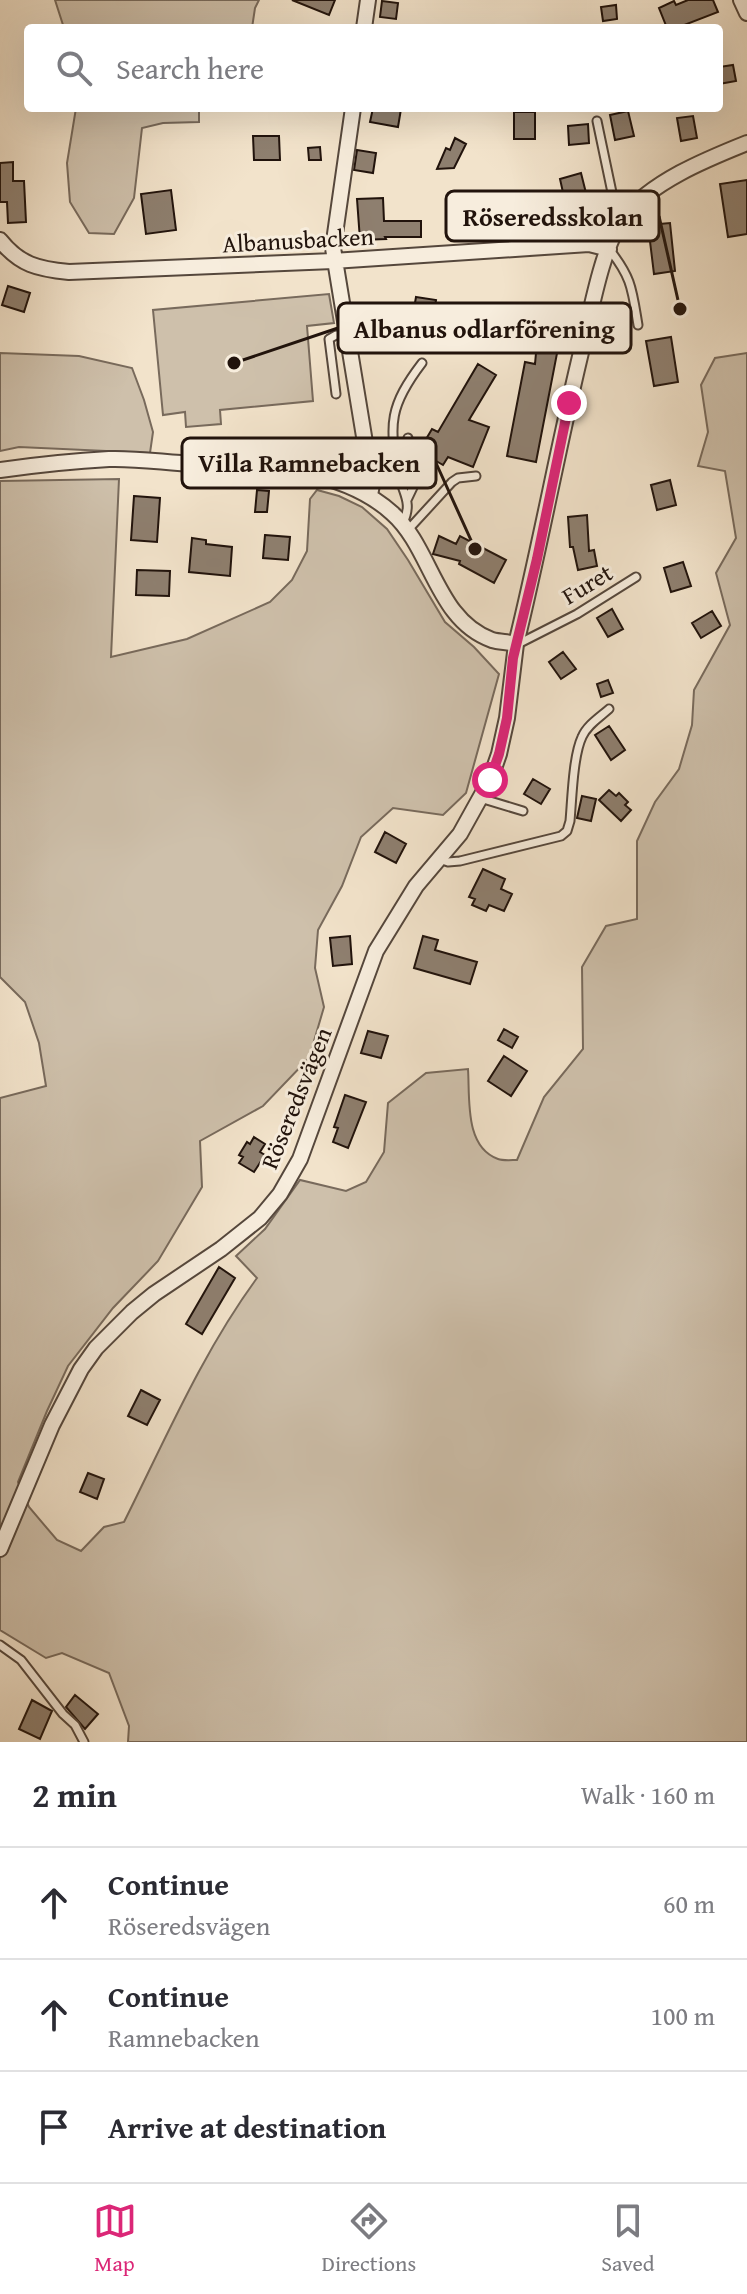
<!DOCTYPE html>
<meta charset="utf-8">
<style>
body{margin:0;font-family:"Gentium Book Plus",serif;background:#f7f7f7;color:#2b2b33}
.stop{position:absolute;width:24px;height:24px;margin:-18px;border:6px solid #db2777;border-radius:50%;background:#fff}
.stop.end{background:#db2777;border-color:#fff;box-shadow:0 2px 8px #0008}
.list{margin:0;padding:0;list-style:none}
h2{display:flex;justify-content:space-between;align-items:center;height:104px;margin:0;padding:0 32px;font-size:34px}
h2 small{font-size:26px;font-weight:400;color:#7c7c81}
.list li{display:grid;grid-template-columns:52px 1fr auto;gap:24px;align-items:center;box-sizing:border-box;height:112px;padding:0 32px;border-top:2px solid #e1e1e2}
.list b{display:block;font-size:30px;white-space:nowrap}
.list p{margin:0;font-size:26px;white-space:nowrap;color:#7c7c81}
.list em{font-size:26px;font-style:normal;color:#7c7c81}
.icon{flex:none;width:44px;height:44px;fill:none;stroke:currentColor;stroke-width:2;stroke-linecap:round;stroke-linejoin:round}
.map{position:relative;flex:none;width:747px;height:1742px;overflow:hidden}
.search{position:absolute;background:#fff;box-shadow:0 8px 32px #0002;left:24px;right:24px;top:24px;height:88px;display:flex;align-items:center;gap:20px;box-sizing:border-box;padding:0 28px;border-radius:8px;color:#7c7c81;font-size:30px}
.sheet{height:440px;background:#fff}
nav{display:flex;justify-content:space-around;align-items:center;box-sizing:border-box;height:112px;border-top:2px solid #e1e1e2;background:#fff;font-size:22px;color:#7c7c81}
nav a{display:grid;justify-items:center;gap:4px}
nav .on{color:#db2777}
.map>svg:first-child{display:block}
</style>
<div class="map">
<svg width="747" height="1742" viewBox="0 0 747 1742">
<rect width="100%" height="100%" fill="#f2e3cb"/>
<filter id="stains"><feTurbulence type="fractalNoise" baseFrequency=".0025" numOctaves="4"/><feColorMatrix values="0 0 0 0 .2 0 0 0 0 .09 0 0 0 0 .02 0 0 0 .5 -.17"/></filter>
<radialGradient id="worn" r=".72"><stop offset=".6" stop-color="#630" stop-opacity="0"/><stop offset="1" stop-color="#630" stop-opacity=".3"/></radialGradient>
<path fill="#cec0ab" stroke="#786a5c" stroke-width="2" d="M55,0H259L255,8L252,28H64Z
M76,108H199V122L163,123L142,128L134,198L114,234L89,233L70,202L67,163Z
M329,294L334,323L307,326L313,401L220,410L221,424L186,427L185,412L163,415L153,310Z
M0,353L79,356L132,368L144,400L153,432L150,453L19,447L0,451Z
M747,353V1742H128L129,1726L109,1673L62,1653L46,1658L0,1630V1098L46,1086L39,1043L25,1002L0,977V481L119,479L111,657L187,639L270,602L292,580L307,551L310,499L317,490L339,496L362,507L387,529L408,560L445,622L474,647L499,674L466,793L443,815L393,808L361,837L342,886L318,930L315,968L324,1007L309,1058L263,1106L200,1141L202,1187L158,1261L113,1308L68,1366L47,1411L18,1482L29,1507L57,1540L81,1551L104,1527L124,1522C165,1440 202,1353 257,1278L236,1256L265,1229L300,1180L346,1191L366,1182L384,1152L388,1103L426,1073L468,1069C470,1097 464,1147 498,1159C503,1161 512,1160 517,1160L544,1097L583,1049L582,967L606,926L637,919V841L655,802L679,769L692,725L694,690L730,625L716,573L736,538L725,471L698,466L708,432L701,385L715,358Z"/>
<path fill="#8e7f6f" stroke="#21130c" stroke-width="2" d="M292,0H335L329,15Z
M688,0H713L718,12L684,25L685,28H667L659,8L674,1L676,5Z
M382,1L398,3L396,19L380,17Z
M616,5L617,19L603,21L601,7Z
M733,65L736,81L719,84V67Z
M373,108L401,109L398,127L370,122Z
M628,111L634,136L615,140L610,115Z
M514,112H535V139H514Z
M693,116L697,138L681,141L677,118Z
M588,124L589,143L569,145L568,126Z
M253,136H279L280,160H254Z
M455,138L466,144L454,168L437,169L446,148L450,150Z
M320,147L321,160H309L308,148Z
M357,150L376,153L373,173L354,170Z
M13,162V181H24L26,222L8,223L7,202H0V163Z
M581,173L588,201L566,206L560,179Z
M747,180V234L728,237L720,184Z
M171,190L176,230L146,234L141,194Z
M504,191L521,192L520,226H503Z
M383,198L384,221H421V237H385L386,239L360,240L357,199Z
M670,223L675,271L654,274L648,225Z
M8,286L30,293L24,312L2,305Z
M416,297L436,300L434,313L454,316L451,333L411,326Z
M671,337L678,382L654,386L646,341Z
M537,342L559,343L536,462L507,456L525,362L535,364Z
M478,364L496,375L469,420L489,427L473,467L448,457L443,465L419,451L432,429L438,432Z
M670,480L676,505L657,510L651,485Z
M257,490L269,491L267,512H255Z
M134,496L160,498L157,542L131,540Z
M587,515L589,551L594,550L597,566L578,570L573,547H570L568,517Z
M265,535L290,537L288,560L263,558Z
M439,536L456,544L460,536L506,560L494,583L459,564L460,561L433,554Z
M192,538L206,540V544L232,547L230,576L189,572Z
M683,562L691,586L671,592L664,568Z
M137,570L170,571L169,596L136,595Z
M612,609L623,629L608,637L597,618Z
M712,611L721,626L701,638L692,623Z
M563,652L576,669L561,679L549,662Z
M608,680L613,693L601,697L597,684Z
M609,726L625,750L611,760L595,735Z
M533,779L550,789L541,804L524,794Z
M609,790L616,796L619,793L628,802L625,805L631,810L621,821L599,800Z
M582,796L596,799L591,821L577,818Z
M385,832L406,844L396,863L375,852Z
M483,869L505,879L501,889L512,894L504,911L489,905L486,911L472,905L475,899L469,897Z
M350,936L352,964L333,966L330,938Z
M423,936L438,940L435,950L477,962L470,984L414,968Z
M504,1029L518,1037L512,1048L498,1040Z
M368,1031L388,1036L381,1058L361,1053Z
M504,1056L527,1071L511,1096L488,1081Z
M345,1095L366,1102L348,1148L333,1142L338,1128L334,1127Z
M254,1137L265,1144L260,1152L265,1155L254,1172L239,1163L243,1157L239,1155L247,1142L250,1144Z
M219,1267L235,1278L202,1334L186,1324Z
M141,1390L160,1400L147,1425L128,1416Z
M88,1473L104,1479L97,1499L80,1492Z
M75,1695L98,1714L85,1729L66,1707Z
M32,1700L52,1711L40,1739L19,1729Z"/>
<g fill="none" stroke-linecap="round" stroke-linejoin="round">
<defs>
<path id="lane" d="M597,121L614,202L617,215L622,219
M609,249C632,278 632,289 638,325
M336,394L329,339L336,335H347
M407,500L417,479L408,438
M403,523C413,502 403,495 399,475C388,424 390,405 422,363
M407,531L452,482L458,478L476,476
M518,644L577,614L636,577
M480,798L523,811
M439,859L448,862L460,861L561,836L567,831L570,821C572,799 573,756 582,737C587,725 600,717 609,709
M0,1645L21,1660L63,1714L75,1725L84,1742"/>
<path id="street" d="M741,0L747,13
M364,28L368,0
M353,108L333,248L372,485L370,495
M0,240C20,265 38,269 69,272L333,261L589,244L609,249
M0,470C36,465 73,461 109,459C138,458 167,463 195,464C261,467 340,466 392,513C432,548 436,620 492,640C499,642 508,642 516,644C541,543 559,441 584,340C592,306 603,246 623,218C650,182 707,159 747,143
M0,1549L52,1425L81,1369L96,1348L132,1312L154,1294L221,1249L260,1218L280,1194L300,1159L376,951L416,886L460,834L490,780L499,754L507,718L516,644"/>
</defs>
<use href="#lane" stroke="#55473c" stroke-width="11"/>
<use href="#street" stroke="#55473c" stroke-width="18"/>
<use href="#lane" stroke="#f7eddd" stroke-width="7"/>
<use href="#street" stroke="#f7eddd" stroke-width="14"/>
</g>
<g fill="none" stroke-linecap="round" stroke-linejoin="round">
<path stroke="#db2777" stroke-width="10" d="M490,780L499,754L507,718L513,658L537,559L569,403"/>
</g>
<g text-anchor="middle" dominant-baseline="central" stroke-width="6" stroke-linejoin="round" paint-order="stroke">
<g font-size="24" fill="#21130c" stroke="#f7eddd">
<text transform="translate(298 240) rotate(-3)">Albanusbacken</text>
<text transform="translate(587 584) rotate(-31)">Furet</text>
<text transform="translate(296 1098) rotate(-68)">Röseredsvägen</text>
</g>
</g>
<path fill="none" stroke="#21130c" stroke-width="3" d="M680 309L659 216M234 363L338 328M475 549L436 463"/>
<g fill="#21130c" stroke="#f7eddd" stroke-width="3">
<circle cx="680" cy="309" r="8"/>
<circle cx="234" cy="363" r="8"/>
<circle cx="475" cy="549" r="8"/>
</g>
<g fill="#f7eddd" stroke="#21130c" stroke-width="3">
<rect x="446" y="191" width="213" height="50" rx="8"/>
<rect x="338" y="303" width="293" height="50" rx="8"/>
<rect x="182" y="438" width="254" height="50" rx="8"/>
</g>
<g font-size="26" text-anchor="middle" font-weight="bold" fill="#21130c">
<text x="553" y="226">Röseredsskolan</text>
<text x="484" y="338">Albanus odlarförening</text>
<text x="309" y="472">Villa Ramnebacken</text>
</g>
<rect width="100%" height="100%" filter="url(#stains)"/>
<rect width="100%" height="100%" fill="url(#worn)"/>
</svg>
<div class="stop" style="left:490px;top:780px"></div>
<div class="stop end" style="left:569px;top:403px"></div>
<div class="search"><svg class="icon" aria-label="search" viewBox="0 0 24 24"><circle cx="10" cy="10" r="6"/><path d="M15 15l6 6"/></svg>Search here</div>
</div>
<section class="sheet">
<h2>2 min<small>Walk · 160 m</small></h2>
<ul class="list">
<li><svg class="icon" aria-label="ahead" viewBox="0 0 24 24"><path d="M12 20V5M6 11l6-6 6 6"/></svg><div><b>Continue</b><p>Röseredsvägen</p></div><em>60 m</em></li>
<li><svg class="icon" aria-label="ahead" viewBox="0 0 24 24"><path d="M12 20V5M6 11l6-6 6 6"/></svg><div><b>Continue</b><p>Ramnebacken</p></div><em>100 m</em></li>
<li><svg class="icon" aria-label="arrive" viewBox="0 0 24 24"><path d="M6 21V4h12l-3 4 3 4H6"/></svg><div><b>Arrive at destination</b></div></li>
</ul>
</section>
<nav>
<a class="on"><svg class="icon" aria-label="map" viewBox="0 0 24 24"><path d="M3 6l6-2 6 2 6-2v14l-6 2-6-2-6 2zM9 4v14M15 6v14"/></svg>Map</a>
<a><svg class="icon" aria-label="directions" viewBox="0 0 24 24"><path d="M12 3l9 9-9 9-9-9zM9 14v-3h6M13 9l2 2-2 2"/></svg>Directions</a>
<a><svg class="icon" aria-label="saved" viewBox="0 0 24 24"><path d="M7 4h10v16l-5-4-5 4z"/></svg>Saved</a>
</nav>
